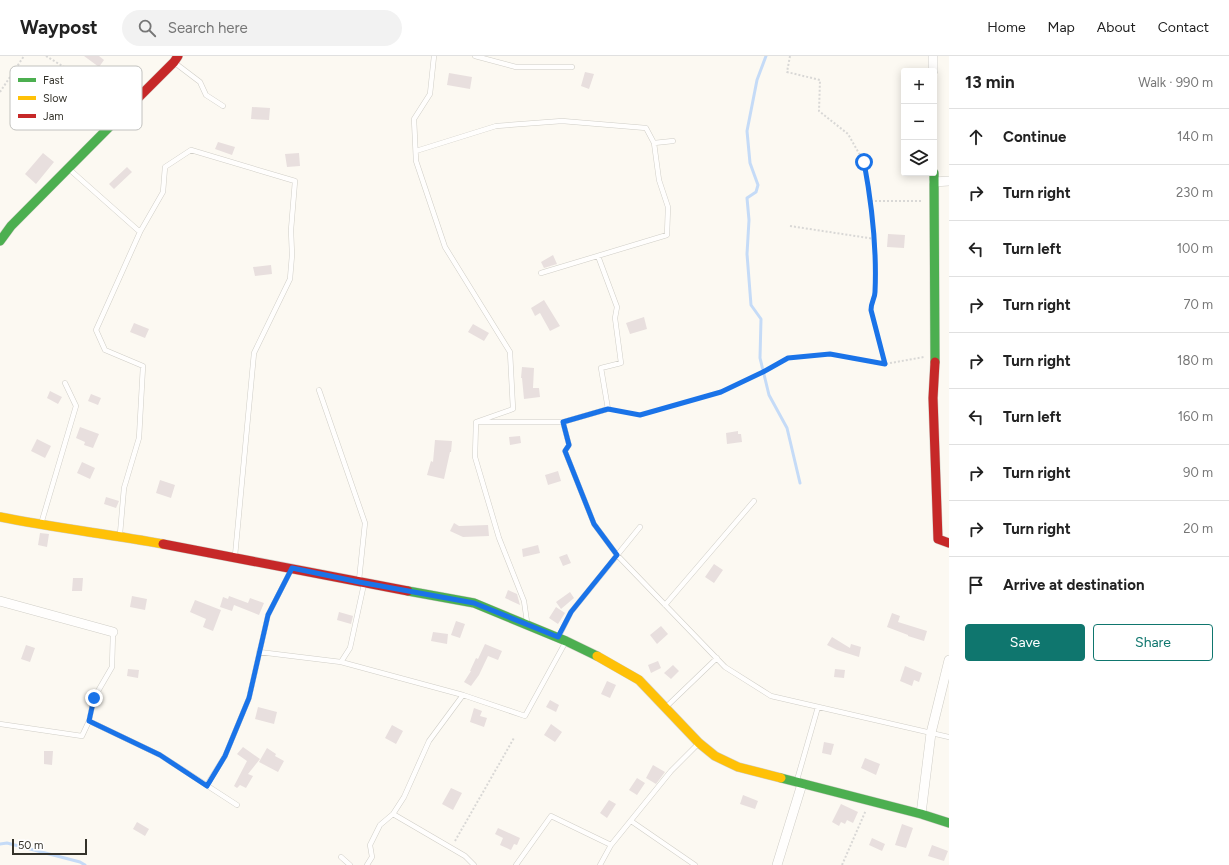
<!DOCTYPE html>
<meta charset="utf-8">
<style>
body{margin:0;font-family:Figtree,sans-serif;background:#f2f2f2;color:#222}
.controls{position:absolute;right:12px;top:12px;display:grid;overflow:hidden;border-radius:4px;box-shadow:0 2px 10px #0003}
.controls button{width:36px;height:36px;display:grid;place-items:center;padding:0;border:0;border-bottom:1px solid #e0e0e0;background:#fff;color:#222;font:20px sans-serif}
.scale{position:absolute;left:12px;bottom:10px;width:75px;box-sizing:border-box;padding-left:4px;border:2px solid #34322a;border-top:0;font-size:11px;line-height:14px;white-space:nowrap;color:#34322a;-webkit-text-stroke:3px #fff;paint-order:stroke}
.stop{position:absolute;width:12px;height:12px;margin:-9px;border:3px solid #1a73e8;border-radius:50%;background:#fff}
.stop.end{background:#1a73e8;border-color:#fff;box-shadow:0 1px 4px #0008}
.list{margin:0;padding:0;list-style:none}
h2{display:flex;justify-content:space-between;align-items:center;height:52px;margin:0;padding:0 16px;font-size:17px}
h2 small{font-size:13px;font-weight:400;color:#767676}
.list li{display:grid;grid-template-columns:26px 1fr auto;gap:12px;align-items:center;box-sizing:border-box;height:56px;padding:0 16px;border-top:1px solid #e0e0e0}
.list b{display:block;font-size:15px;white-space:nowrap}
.list em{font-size:13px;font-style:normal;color:#767676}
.actions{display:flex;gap:8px;padding:12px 16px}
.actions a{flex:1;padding:9px 0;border:1px solid #0f766e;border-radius:4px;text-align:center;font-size:14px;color:#0f766e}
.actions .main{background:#0f766e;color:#fff}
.icon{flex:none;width:22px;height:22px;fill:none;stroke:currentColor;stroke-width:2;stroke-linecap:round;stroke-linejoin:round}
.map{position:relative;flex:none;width:949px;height:809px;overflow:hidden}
header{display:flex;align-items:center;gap:24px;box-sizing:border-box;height:56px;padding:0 20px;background:#fff;border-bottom:1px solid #e0e0e0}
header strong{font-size:19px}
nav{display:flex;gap:22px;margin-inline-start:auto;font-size:14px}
.search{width:280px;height:36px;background:#f2f2f2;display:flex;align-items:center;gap:10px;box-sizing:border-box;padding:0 14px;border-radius:22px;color:#767676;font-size:15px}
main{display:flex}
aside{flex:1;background:#fff}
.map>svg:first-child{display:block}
</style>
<header>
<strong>Waypost</strong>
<div class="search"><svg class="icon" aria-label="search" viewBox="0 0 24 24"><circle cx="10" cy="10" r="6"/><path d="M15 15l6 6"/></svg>Search here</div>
<nav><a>Home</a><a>Map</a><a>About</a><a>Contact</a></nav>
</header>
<main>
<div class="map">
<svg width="949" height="809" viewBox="0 0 949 809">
<rect width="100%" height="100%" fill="#fcf9f2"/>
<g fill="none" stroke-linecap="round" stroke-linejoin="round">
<path stroke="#c5dbf7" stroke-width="3" d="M766,0L757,24L747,75L750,107L758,129L756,136L747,142L749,164L747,198L751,249L761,263L760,302L769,339L787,372L800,427
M0,788L7,787L80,806L85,809"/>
</g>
<path fill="#e8dfde" d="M84,0H99L104,4L99,11Z
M585,16L594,18L589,33L581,30Z
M449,17L472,21L470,33L447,29Z
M252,51L270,52L269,64L251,63Z
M218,86L235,91L232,99L215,93Z
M43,97L54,106L36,128L25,118Z
M299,97L300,110L287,111L285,98Z
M127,111L132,116L114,133L109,128Z
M888,178L905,179L904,192L887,191Z
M553,199L557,208L544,212L541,206Z
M271,209L272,218L255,220L253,211Z
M544,244L560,270L550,275L540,257L535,260L531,252Z
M644,261L647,273L630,278L626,267Z
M134,267L149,273L145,282L130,276Z
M473,268L489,277L484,285L468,276Z
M522,311L534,312L533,332H539L540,341L524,343L522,322H521Z
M50,335L62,341L58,348L47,342Z
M91,338L101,342L98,349L88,345Z
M80,371L99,378L93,392L84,389L85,386L76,382Z
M738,375V378H741L742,386L727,388L726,377Z
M520,380L521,387L510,389L509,381Z
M37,383L51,390L45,402L31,395Z
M435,384L452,385L451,396H450L444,423L427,419L431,405L433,406Z
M82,406L95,412L90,423L77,417Z
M558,415L561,425L548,429L545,419Z
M160,424L175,429L171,442L156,437Z
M106,441L119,445L116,452L104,448Z
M454,467L459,470L488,469L489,480L463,481L450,475Z
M40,477L49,478L47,491L38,489Z
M538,489L540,497L523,501L522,493Z
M567,498L571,507L563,510L559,501Z
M714,508L723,514L714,527L705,521Z
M73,522H83L82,535H72Z
M508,534L517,538L520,549L505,542Z
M570,536L574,542L561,553L556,546Z
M132,540L147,543L145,554L130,551Z
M229,540L248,547L250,542L264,547L259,559L234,549L232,555L220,551L223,541L228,543Z
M195,544L221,554L213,575L203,571L206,563L190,556Z
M556,551L565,557L558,568L549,562Z
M339,556L353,560L351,568L337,564Z
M892,557L900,560L898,566L927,575L924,585L908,580V579L887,571Z
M456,565L465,568L460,582L451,579Z
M661,570L668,578L657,588L650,579Z
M433,576L448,578L447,588L431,585Z
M832,581L850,592L851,588L861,591L859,601L837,594L827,589Z
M485,588L502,595L498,604L488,600L479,619L471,630L464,626L471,615H470L476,602L478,603Z
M26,589L35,592L30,606L21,603Z
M658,605L661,612L651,617L648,609Z
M673,609L679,615L671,623L664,617Z
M905,610L922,617L919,626L914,624L912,630L900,625Z
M128,613L139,614L138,622L127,620Z
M835,613L845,614L844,622L834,621Z
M607,625L616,629L610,642L601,638Z
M550,644L559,649L556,656L546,651Z
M258,651L277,656L274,668L255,663Z
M474,652L482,655L480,660L487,662L484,671L470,666Z
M551,668L562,676L555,686L544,679Z
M392,669L403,675L396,688L385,682Z
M824,686L834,688L831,699L822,697Z
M243,691L260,703L248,718L253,720L246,732L240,729L237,732L234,730L247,705L237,698Z
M267,692L276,698L275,700L284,705L278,716L259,706Z
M44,695H53L52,709L44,708Z
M865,702L880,708L876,719L861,712Z
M653,709L665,716L656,728L646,722Z
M637,722L645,727L637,739L629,734Z
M451,732L462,737L453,754L442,748Z
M743,739L758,745L755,753L740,748Z
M609,744L616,748L607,762L600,757Z
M841,748L858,756L853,767L847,764L845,768L841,766L839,770L832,766Z
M137,766L149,773L145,780L133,773Z
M902,768L913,772L906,792L895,789Z
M498,772L520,782L517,789L514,788L511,794L500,789L503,782L495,778Z
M872,782L885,788L882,795L869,789Z
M932,789L948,795L944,805L928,800Z"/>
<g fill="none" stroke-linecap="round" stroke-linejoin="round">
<defs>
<path id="lane" d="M434,0L430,38L414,63L416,105L445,191L510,296L513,353L476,366L475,401L499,482L524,545L527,566
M475,0L516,11H572
M175,7L200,26L206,39L223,50
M416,95L496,70L562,65L646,72L654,87L673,85
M69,113L140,176L96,274L105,294L143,310L139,382L124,432L120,478
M140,176L163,136L165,111L191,94L295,125L291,174L292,199L290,223L254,297L235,500
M541,217L667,179L668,151L659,124L654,87
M319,334L365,467L359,524
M479,366H563L608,353L601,312L621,307L615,262L617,251L598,200
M563,366L569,389L565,395L594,468L617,499L725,611L771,640L949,681
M41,468L76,350L65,327
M665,549L754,445
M559,580L571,556L640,471
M259,596L341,606L463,639
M341,606L350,592L364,528
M666,651L717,602
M89,665L94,642L112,611L113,576
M0,668L82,680L89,665L160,699L237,749
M797,724L818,651
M207,729L225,700L249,642L268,559L291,514
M631,765L695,809
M341,801L350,809
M367,809L372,801L370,789L380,769L393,758
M474,809L465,800L393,758L404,741L429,685L463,639L525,660L565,587
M516,809L551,760L611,789
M600,809L611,789L671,715L698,688"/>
<path id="street" d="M933,0V15
M934,126L949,125
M0,545L113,576
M921,758L931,677L949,604
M777,809L802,728"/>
<path id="fast" d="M934,117L935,306
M0,185L11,170L138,42
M408,535L474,547L566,585L597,600
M781,722L921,758L949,767"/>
<path id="slow" d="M0,461C54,472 109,478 163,488
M597,600L639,624L699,687L715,700L738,711L781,722"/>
<path id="jam" d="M138,42L174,6L178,0
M935,306L933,342L938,483L949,487
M163,488L408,535"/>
</defs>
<use href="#lane" stroke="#d0cec7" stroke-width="5.5"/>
<use href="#street" stroke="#d0cec7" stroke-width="10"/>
<use href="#fast" stroke="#d0cec7" stroke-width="10"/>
<use href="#slow" stroke="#d0cec7" stroke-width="10"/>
<use href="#jam" stroke="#d0cec7" stroke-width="10"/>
<path stroke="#d9d8d6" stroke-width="2" stroke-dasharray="2 2" stroke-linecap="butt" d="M46,0L100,33L113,53
M790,0L787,16L820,24L819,55L848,78L864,106L871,145L876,192L875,239L871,246V254L885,308
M0,36L24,0
M871,145H923
M790,170L875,183
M615,355L640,359L721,336L763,316L787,302L830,298L885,308L924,301
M455,785L514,682
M842,809L866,754"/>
<use href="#lane" stroke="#fffefd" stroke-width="4.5"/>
<use href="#street" stroke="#fffefd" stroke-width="9"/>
<use href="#fast" stroke="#4caf50" stroke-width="9"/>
<use href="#slow" stroke="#ffc107" stroke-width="9"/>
<use href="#jam" stroke="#c62828" stroke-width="9"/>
</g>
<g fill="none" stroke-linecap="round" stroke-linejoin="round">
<path stroke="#1a73e8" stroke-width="5" d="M94,642L89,665L160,699L207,730L225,700L249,642L268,559L292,512L359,526L474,547L558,581L571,556L617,499L594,468L565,395L569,389L563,366L608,353L640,359L721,336L763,316L788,302L830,298L885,308L871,254C871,246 875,242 875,236C877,192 872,149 864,106"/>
</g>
<rect x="10" y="10" width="132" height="64" rx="6" fill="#fff" stroke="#c2c2bf" stroke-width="1"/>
<rect x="18" y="22" width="18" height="4" fill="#4caf50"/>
<rect x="18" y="40" width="18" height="4" fill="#ffc107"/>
<rect x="18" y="58" width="18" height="4" fill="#c62828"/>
<g font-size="11" fill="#34322a">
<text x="43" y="28">Fast</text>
<text x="43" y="46">Slow</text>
<text x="43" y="64">Jam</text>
</g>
</svg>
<div class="controls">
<button>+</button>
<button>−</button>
<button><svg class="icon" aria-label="layers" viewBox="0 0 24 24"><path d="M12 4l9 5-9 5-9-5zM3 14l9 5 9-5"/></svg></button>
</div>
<div class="scale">50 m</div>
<div class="stop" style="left:864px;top:106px"></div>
<div class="stop end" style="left:94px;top:642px"></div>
</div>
<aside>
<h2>13 min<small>Walk · 990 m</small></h2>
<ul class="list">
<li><svg class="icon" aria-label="ahead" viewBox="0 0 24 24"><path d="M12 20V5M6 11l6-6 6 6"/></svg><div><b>Continue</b></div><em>140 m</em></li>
<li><svg class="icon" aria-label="right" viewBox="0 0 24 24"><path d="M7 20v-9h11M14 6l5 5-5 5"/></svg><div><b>Turn right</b></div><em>230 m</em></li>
<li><svg class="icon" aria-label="left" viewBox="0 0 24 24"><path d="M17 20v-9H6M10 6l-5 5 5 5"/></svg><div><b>Turn left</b></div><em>100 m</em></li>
<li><svg class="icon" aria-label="right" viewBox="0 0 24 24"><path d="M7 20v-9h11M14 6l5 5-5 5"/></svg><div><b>Turn right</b></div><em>70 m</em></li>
<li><svg class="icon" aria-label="right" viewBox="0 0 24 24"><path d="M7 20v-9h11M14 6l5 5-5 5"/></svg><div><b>Turn right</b></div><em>180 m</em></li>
<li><svg class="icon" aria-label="left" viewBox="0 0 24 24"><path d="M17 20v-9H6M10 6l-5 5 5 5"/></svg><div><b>Turn left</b></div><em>160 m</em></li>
<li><svg class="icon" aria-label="right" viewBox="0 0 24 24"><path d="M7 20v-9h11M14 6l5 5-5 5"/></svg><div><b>Turn right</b></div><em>90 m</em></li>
<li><svg class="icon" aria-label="right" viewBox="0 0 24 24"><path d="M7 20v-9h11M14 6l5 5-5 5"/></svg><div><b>Turn right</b></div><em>20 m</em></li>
<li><svg class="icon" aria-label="arrive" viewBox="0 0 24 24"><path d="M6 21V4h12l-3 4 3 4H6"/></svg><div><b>Arrive at destination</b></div></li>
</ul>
<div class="actions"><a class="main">Save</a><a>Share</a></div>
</aside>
</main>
